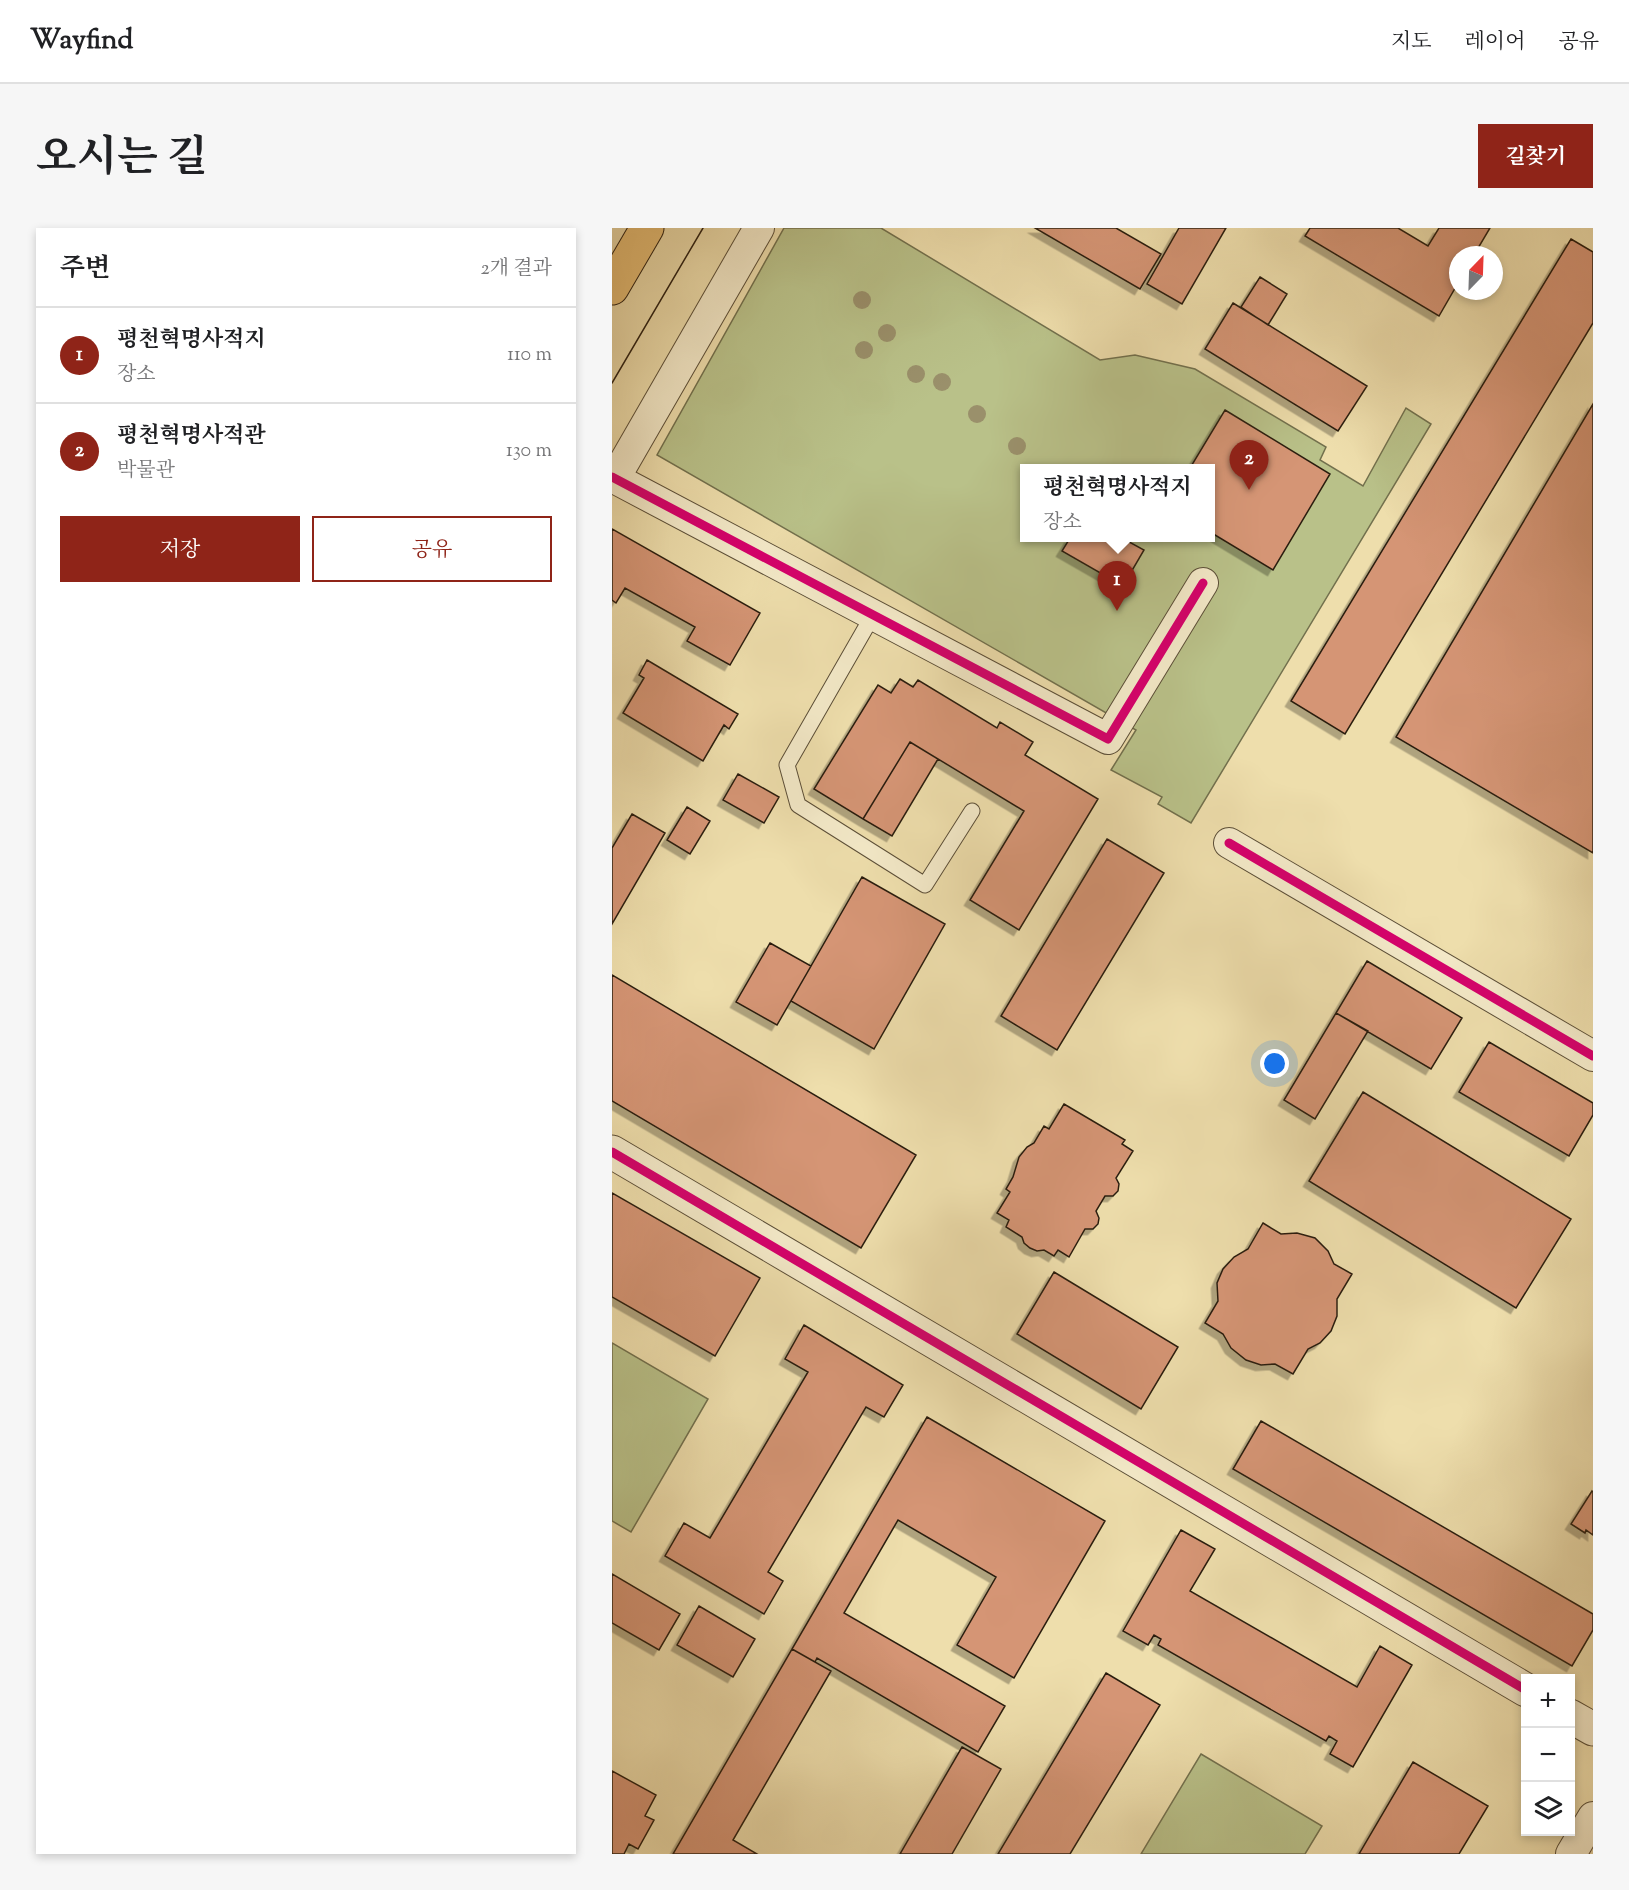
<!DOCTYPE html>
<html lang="ko">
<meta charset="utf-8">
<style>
body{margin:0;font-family:"Sorts Mill Goudy","Noto Serif KR",serif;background:#f6f6f6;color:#202124}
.controls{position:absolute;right:18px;bottom:18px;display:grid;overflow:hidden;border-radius:0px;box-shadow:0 3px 9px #0003}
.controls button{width:54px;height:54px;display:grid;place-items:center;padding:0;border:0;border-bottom:2px solid #e0e0e0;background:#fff;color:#202124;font:30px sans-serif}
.compass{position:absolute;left:837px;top:18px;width:54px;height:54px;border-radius:50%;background:#fff;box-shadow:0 3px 9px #0003;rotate:23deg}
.you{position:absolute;left:663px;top:836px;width:21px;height:21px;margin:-15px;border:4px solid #fff;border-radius:50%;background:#1a73e8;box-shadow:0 0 0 9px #1a73e833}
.badge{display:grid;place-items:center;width:39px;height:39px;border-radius:50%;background:#8f2418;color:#fff;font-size:20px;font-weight:700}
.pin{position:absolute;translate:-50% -50px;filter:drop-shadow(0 2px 3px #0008)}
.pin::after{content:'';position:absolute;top:32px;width:21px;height:18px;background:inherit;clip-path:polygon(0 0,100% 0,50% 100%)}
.popup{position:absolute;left:408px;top:236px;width:195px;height:78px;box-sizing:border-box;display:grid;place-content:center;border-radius:0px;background:#fff;filter:drop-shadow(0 2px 4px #0005);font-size:20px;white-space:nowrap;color:#757577}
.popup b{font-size:22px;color:#202124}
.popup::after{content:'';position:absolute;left:50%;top:100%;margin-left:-12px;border:12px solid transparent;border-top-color:#fff}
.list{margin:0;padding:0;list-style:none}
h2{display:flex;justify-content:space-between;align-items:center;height:78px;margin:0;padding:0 24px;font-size:26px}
h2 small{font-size:20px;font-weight:400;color:#757577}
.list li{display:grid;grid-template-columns:39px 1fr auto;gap:18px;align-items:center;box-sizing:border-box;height:96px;padding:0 24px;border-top:2px solid #e0e0e0}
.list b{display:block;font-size:22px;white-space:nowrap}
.list p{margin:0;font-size:20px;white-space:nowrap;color:#757577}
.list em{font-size:20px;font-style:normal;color:#757577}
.actions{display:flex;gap:12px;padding:18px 24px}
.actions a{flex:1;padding:14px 0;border:2px solid #8f2418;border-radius:0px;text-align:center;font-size:21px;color:#8f2418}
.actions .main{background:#8f2418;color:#fff}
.icon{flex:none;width:33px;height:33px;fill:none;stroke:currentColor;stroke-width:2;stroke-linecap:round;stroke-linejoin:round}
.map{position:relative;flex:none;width:981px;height:1626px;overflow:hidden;border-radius:0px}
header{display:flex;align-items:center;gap:36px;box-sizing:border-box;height:84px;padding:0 30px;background:#fff;border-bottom:2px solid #e0e0e0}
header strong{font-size:28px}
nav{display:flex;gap:33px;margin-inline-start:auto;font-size:21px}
.intro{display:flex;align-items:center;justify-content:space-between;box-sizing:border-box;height:144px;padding:0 36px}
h1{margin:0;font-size:42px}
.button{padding:15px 27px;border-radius:0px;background:#8f2418;color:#fff;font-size:21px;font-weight:700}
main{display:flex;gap:36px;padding:0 36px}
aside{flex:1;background:#fff;border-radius:0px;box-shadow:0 3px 9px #0003}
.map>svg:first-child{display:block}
</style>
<header>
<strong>Wayfind</strong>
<nav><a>지도</a><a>레이어</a><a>공유</a></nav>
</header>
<div class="intro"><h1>오시는 길</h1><a class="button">길찾기</a></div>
<main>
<aside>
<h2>주변<small>2개 결과</small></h2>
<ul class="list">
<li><span class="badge">1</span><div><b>평천혁명사적지</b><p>장소</p></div><em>110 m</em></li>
<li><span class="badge">2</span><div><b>평천혁명사적관</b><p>박물관</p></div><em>130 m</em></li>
</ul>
<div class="actions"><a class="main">저장</a><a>공유</a></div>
</aside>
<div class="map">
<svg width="981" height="1626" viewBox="0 0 981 1626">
<defs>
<filter id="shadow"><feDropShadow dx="-5.5" dy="5.5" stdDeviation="0" flood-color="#0004"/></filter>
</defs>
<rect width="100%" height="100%" fill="#eedeac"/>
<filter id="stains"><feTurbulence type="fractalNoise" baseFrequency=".00333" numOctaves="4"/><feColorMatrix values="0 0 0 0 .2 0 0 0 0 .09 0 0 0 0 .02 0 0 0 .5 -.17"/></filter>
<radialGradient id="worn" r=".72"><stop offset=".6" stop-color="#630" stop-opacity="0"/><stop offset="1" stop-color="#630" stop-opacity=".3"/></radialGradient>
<path fill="#b9c189" stroke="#72704d" stroke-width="1.5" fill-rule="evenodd" d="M172,0H269L488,132L523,127L583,141L714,219L708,232L751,258L794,180L819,196L579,595L546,576L550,569L499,542L524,502L45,227ZM412,240H598V310H412Z
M0,1115L96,1171L19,1304L0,1293Z
M589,1526L710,1598L693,1626H529Z"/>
<path fill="#d59574" stroke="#2b1f11" stroke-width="1.5" filter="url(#shadow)" d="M423,0H504L549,26L528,61Z
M567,0H614L570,76L535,56Z
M698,0H786L816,18L827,0H878L862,27H846V55L827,88L693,8Z
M959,11L981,24V95L733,506L679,473Z
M648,49L675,66L656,97L629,79Z
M621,75L755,158L726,203L593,121Z
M981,176V625L784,509Z
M613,182L718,246L661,342L598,304V240H578Z
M0,301L148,385L118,437L75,413L83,399L13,360L4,375L0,372Z
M458,310H510L532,322L511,358L450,323Z
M35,432L126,486L117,501L112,497L91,533L11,485L32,450L27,447Z
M288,451L301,459L306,452L385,500L388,494L421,514L413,527L486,571L407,702L358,672L412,583L298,514L251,591L202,561L266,457L279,465Z
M298,514L326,531L280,608L251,591Z
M126,546L167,569L152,595L111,572Z
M75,579L98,593L78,626L55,612Z
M20,586L53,605L0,696V620Z
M495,611L552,645L445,822L389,788Z
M250,649L333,696L262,821L179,773Z
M158,715L199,738L165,797L124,774Z
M755,733L850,790L819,841L724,785Z
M0,747L304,927L249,1020L0,873Z
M724,785L756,803L703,891L672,872Z
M877,814L981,875V887L957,928L847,864Z
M751,864L959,991L904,1080L697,953Z
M452,876L513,912L510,916L521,923L504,950L507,956L506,963L501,968H493L484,983L487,990L486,996L481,1001H473L457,1029L446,1022L442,1028L432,1022L425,1023L418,1020L412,1015L410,1009L394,999L397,992L385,985L398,964L394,961L401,949L407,929L415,919L422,915L432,898L437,901Z
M0,965L148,1050L103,1128L0,1069Z
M651,995L669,1006L685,1005L703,1010L716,1023L722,1036L740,1046L725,1071V1088L719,1103L708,1115L696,1121L681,1146L663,1136L649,1137L634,1132L619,1120L611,1106L593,1095L606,1073L605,1055L611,1041L622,1029L636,1021Z
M442,1044L566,1119L529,1181L405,1106Z
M192,1097L291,1157L272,1189L254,1179L156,1344L171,1353L152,1386L53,1328L72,1295L98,1310L196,1144L173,1131Z
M315,1189L493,1293L402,1450L345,1417L384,1349L286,1292L232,1385L393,1478L366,1524L205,1430L203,1434L180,1421Z
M649,1193L981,1386V1402L960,1438L621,1241Z
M980,1263L981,1264V1307L974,1302L973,1305L959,1296Z
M569,1302L603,1321L578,1363L745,1459L768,1418L800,1437L741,1539L718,1526L725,1513L717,1508L714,1513L546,1417L549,1411L542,1407L536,1417L511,1403Z
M0,1346L68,1386L47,1422L0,1395Z
M87,1378L143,1411L121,1449L65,1417Z
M180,1421L219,1443L121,1612L145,1626H61Z
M494,1445L548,1477L458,1626H386Z
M350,1519L389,1541L340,1626H288Z
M801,1534L876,1578L847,1626H747Z
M0,1543L44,1567L33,1588L42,1592L26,1621L17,1616L12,1626H0Z"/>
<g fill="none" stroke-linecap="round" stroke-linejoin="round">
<defs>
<path id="service" d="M261,387L175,537L186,577L313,657L360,583"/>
<path id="minor" d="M0,249L496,511L591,355
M3,250L147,0
M617,615L981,828
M959,1626L981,1589"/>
<path id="tertiary" d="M0,924L914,1462
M958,1488L981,1501"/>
<path id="trunk" d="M0,60L35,0"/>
</defs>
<use href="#service" stroke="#5c4f38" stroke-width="17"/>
<use href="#minor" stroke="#5c4f38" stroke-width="32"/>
<use href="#tertiary" stroke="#5c4f38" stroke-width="35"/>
<use href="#trunk" stroke="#2b1f11" stroke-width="35"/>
<use href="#service" stroke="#f4eac9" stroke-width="15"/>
<use href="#minor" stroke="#f4eac9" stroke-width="30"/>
<use href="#tertiary" stroke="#f4eac9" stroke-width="33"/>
<use href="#trunk" stroke="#e7bf76" stroke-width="33"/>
<path stroke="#2b1f11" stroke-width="1.5" d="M0,155L91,0"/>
<defs>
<path id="cycleway" d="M0,249L496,511L591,355
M617,615L981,828
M0,924L914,1462"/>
</defs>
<use href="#cycleway" stroke="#f4eac9" stroke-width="13"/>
<use href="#cycleway" stroke="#d6006c" stroke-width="9"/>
</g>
<g fill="#9a906b">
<circle cx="250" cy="72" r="9"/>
<circle cx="275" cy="105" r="9"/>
<circle cx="252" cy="122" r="9"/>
<circle cx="304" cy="146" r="9"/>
<circle cx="330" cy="154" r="9"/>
<circle cx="365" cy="186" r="9"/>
<circle cx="405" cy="218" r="9"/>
</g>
<rect width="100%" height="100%" filter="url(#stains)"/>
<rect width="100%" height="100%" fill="url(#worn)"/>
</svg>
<div class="controls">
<button>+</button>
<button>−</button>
<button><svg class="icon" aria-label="layers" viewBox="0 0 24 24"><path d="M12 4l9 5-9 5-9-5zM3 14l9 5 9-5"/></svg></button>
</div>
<svg class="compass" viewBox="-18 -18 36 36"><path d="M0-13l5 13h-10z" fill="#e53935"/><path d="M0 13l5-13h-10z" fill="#757577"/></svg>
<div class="you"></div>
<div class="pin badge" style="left:505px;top:383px">1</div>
<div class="popup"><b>평천혁명사적지</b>장소</div>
<div class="pin badge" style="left:637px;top:262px">2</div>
</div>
</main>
